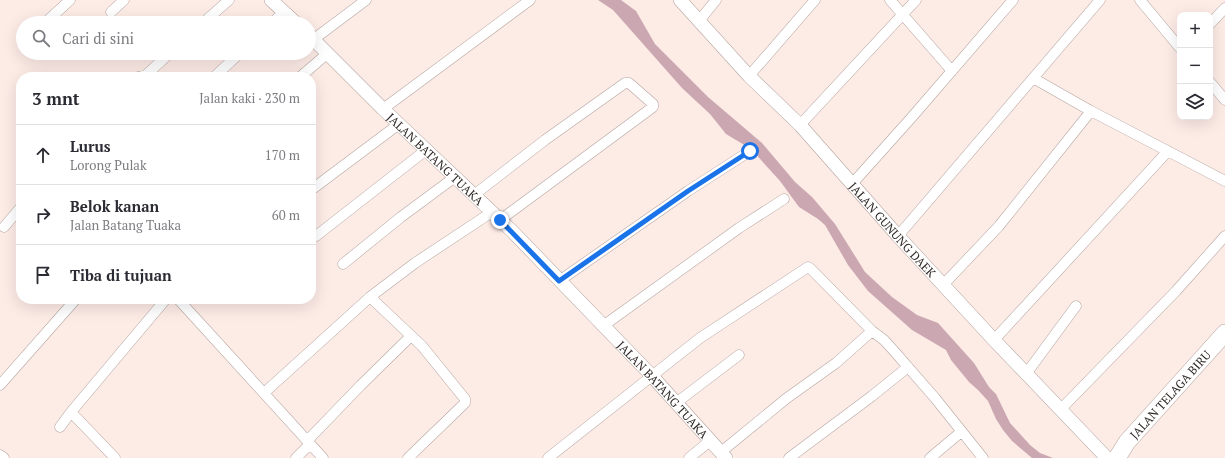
<!DOCTYPE html>
<html lang="id">
<meta charset="utf-8">
<style>
body{margin:0;font-family:"PT Serif",serif;background:#f7f7f7;color:#2b2b33}
.controls{position:absolute;right:12px;top:12px;display:grid;overflow:hidden;border-radius:8px;box-shadow:0 4px 16px #0002}
.controls button{width:36px;height:36px;display:grid;place-items:center;padding:0;border:0;border-bottom:1px solid #e1e1e2;background:#fff;color:#2b2b33;font:20px sans-serif}
.stop{position:absolute;width:12px;height:12px;margin:-9px;border:3px solid #1a73e8;border-radius:50%;background:#fff}
.stop.end{background:#1a73e8;border-color:#fff;box-shadow:0 1px 4px #0008}
.list{margin:0;padding:0;list-style:none}
h2{display:flex;justify-content:space-between;align-items:center;height:52px;margin:0;padding:0 16px;font-size:17px}
h2 small{font-size:13px;font-weight:400;color:#7c7c81}
.list li{display:grid;grid-template-columns:26px 1fr auto;gap:12px;align-items:center;box-sizing:border-box;height:60px;padding:0 16px;border-top:1px solid #e1e1e2}
.list b{display:block;font-size:15px;white-space:nowrap}
.list p{margin:0;font-size:13px;white-space:nowrap;color:#7c7c81}
.list em{font-size:13px;font-style:normal;color:#7c7c81}
.icon{flex:none;width:22px;height:22px;fill:none;stroke:currentColor;stroke-width:2;stroke-linecap:round;stroke-linejoin:round}
.map{position:relative;flex:none;width:1225px;height:458px;overflow:hidden}
.search{position:absolute;background:#fff;box-shadow:0 4px 16px #0002;left:16px;top:16px;width:300px;height:44px;display:flex;align-items:center;gap:10px;box-sizing:border-box;padding:0 14px;border-radius:22px;color:#7c7c81;font-size:15px}
.panel{position:absolute;background:#fff;box-shadow:0 4px 16px #0002;left:16px;top:72px;width:300px;height:232px;border-radius:16px}
.map>svg:first-child{display:block}
</style>
<div class="map">
<svg width="1225" height="458" viewBox="0 0 1225 458">
<rect width="100%" height="100%" fill="#fdebe6"/>
<path fill="#cba8b1" d="M598,0H621L636,11L655,44L708,97L762,143L795,182L812,197L835,224L865,272L892,297L917,315L938,323L974,363L989,387L996,394L1010,423L1030,445L1040,453L1053,458H1032L1012,441L1003,430L996,419L988,401L978,390L969,382L951,360L946,350L912,330L868,291L848,265L825,225L818,219L799,207L780,181L751,149L726,134L710,114L682,88L613,10Z"/>
<g fill="none" stroke-linecap="round" stroke-linejoin="round">
<defs>
<path id="minor" d="M890,0L952,71
M1140,0L1180,48
M111,12L124,0
M699,21L716,0
M45,23L70,0
M203,23L229,0
M272,23L284,12
M1210,24L1225,8
M314,39L366,0
M749,76L815,0
M138,77L146,75L170,53
M214,77L240,53
M300,77L328,53
M1033,78L1091,111L1225,181
M1210,82L1225,100
M383,109L530,0
M800,125L916,0
M852,184L912,117L1013,0
M311,190L399,124
M474,195L545,140L625,83H629L653,104V107L500,220
M4,227L21,207
M316,236L426,150
M898,236L1100,0
M343,264L401,217L455,177
M559,281L688,191L750,151
M943,285L999,226L1091,111
M370,297L422,346L465,399V403L408,458
M178,299L323,458
M603,326L739,228L784,199
M994,340L1168,151
M1026,374L1076,306
M0,385L76,299
M264,393L370,297L415,263L492,212
M676,403L739,355
M1061,409L1176,291L1225,236
M71,412L115,458
M60,427L71,412L166,299
M307,441L361,385L411,336
M721,452L787,398L836,363L872,331
M0,455L4,458
M296,458L310,444
M548,458L700,338L808,267L811,269L872,331L884,340L894,351L935,398L983,458
M689,458L710,441
M789,458L872,396L908,367
M930,458L961,432"/>
<g id="tertiary">
<path d="M271,0L296,23"/>
<path id="s1" d="M680,0L749,76L800,125L898,236L994,340L1107,458"/>
<path id="s2" d="M309,35L383,109L512,231L651,375L726,458"/>
</g>
<g id="trunk">
<path id="s3" d="M1117,458L1127,442L1225,333"/>
</g>
</defs>
<use href="#minor" stroke="#b3a39e" stroke-width="11"/>
<use href="#tertiary" stroke="#b3a39e" stroke-width="14"/>
<use href="#trunk" stroke="#b3a39e" stroke-width="18"/>
<use href="#minor" stroke="#fff" stroke-width="10"/>
<use href="#tertiary" stroke="#fff" stroke-width="13"/>
<use href="#trunk" stroke="#fff" stroke-width="17"/>
</g>
<g fill="none" stroke-linecap="round" stroke-linejoin="round">
<path stroke="#1a73e8" stroke-width="5" d="M500,220L559,281L688,191L750,151"/>
</g>
<g text-anchor="middle" dominant-baseline="central" stroke-width="4" stroke-linejoin="round" paint-order="stroke">
<g font-size="12" fill="#2d2725" stroke="#fdfdfd">
<text stroke="none"><textPath href="#s2" startOffset="177">JALAN BATANG TUAKA</textPath></text>
<text stroke="none"><textPath href="#s1" startOffset="313">JALAN GUNUNG DAEK</textPath></text>
<text stroke="none"><textPath href="#s2" startOffset="501">JALAN BATANG TUAKA</textPath></text>
<text stroke="none"><textPath href="#s3" startOffset="83">JALAN TELAGA BIRU</textPath></text>
</g>
</g>
</svg>
<div class="controls">
<button>+</button>
<button>−</button>
<button><svg class="icon" aria-label="layers" viewBox="0 0 24 24"><path d="M12 4l9 5-9 5-9-5zM3 14l9 5 9-5"/></svg></button>
</div>
<div class="stop" style="left:750px;top:151px"></div>
<div class="stop end" style="left:500px;top:220px"></div>
<div class="search"><svg class="icon" aria-label="search" viewBox="0 0 24 24"><circle cx="10" cy="10" r="6"/><path d="M15 15l6 6"/></svg>Cari di sini</div>
<section class="panel">
<h2>3 mnt<small>Jalan kaki · 230 m</small></h2>
<ul class="list">
<li><svg class="icon" aria-label="ahead" viewBox="0 0 24 24"><path d="M12 20V5M6 11l6-6 6 6"/></svg><div><b>Lurus</b><p>Lorong Pulak</p></div><em>170 m</em></li>
<li><svg class="icon" aria-label="right" viewBox="0 0 24 24"><path d="M7 20v-9h11M14 6l5 5-5 5"/></svg><div><b>Belok kanan</b><p>Jalan Batang Tuaka</p></div><em>60 m</em></li>
<li><svg class="icon" aria-label="arrive" viewBox="0 0 24 24"><path d="M6 21V4h12l-3 4 3 4H6"/></svg><div><b>Tiba di tujuan</b></div></li>
</ul>
</section>
</div>
